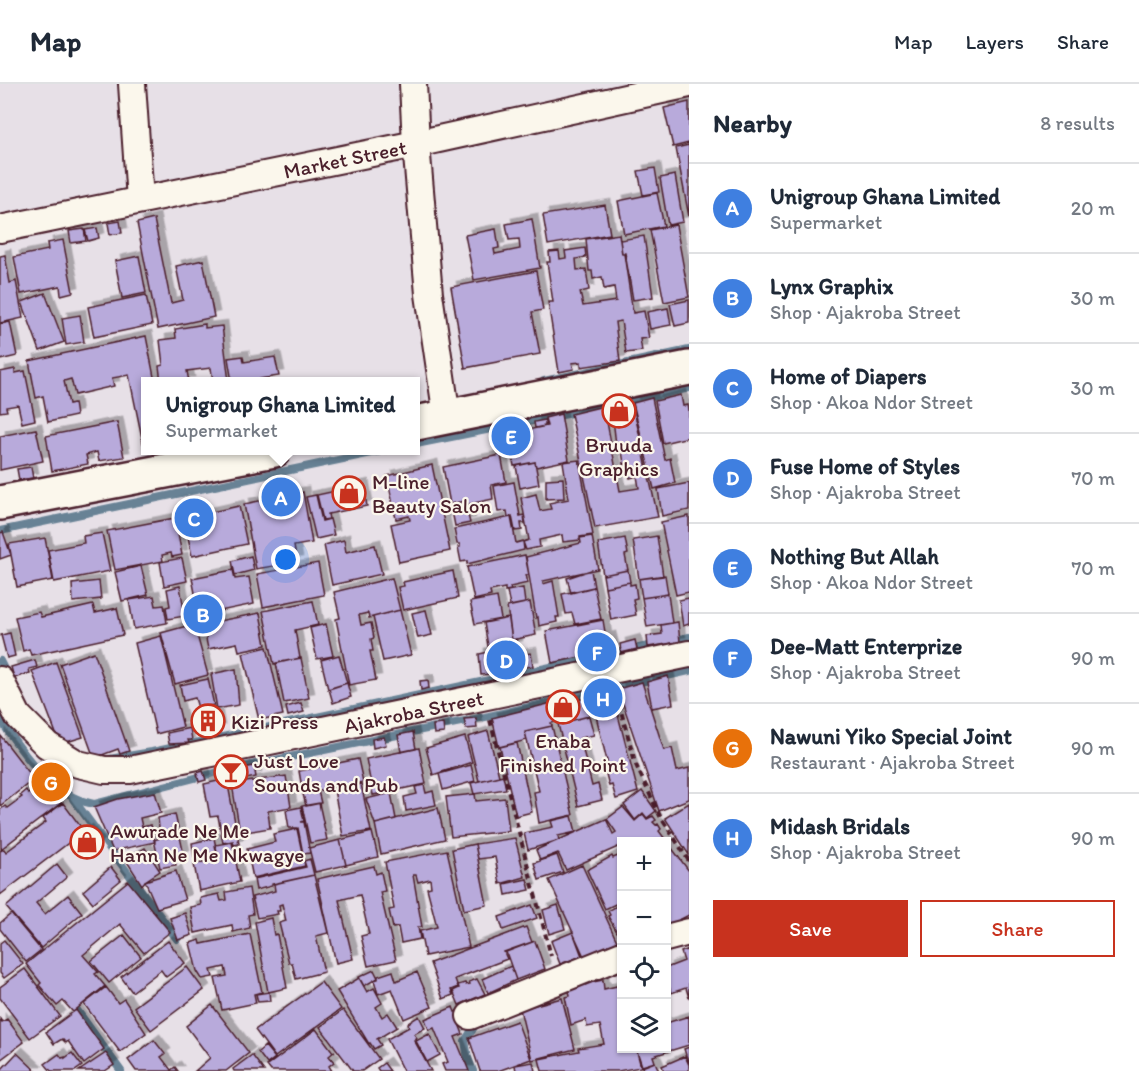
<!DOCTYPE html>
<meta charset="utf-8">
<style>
body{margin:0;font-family:Itim,sans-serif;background:#f6f6f7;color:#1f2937}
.controls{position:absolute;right:18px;bottom:18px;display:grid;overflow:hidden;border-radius:0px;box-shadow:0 2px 4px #0004}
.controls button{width:54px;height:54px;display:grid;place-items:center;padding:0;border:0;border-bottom:2px solid #e0e1e3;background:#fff;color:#1f2937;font:30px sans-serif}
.you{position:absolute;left:286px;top:476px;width:21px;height:21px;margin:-15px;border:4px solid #fff;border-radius:50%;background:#1a73e8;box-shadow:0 0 0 9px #1a73e833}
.badge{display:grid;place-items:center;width:39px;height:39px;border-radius:50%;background:#c8321e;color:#fff;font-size:20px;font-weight:700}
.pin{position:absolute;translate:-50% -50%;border:3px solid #fff;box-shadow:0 2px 6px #0006}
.popup{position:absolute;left:141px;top:293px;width:279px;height:78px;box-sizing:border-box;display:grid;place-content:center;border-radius:0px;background:#fff;filter:drop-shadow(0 2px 4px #0005);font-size:20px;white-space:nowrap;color:#747a83}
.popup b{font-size:22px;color:#1f2937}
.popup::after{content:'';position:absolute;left:50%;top:100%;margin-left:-12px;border:12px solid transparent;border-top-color:#fff}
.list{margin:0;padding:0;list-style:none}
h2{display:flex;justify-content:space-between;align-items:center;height:78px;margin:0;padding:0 24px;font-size:26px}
h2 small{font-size:20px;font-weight:400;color:#747a83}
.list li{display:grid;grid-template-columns:39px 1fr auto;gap:18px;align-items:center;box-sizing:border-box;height:90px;padding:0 24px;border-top:2px solid #e0e1e3}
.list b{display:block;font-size:22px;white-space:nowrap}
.list p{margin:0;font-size:20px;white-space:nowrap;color:#747a83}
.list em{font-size:20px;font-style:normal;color:#747a83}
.actions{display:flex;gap:12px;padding:18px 24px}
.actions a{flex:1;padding:14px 0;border:2px solid #c8321e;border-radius:0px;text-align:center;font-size:21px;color:#c8321e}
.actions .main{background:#c8321e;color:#fff}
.icon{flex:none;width:33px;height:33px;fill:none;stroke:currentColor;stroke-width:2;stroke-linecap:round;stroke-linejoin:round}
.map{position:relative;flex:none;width:689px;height:987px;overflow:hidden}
header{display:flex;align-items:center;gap:36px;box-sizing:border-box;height:84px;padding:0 30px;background:#fff;border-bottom:2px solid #e0e1e3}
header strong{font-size:28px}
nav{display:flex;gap:33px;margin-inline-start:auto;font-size:21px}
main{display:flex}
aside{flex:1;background:#fff}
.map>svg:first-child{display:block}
</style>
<header>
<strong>Map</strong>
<nav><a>Map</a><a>Layers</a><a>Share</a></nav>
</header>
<main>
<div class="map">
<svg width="689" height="987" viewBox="0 0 689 987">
<defs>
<filter id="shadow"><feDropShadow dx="5.5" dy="-5.5" stdDeviation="0" flood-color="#0004"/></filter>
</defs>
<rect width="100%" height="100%" fill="#e7e0e7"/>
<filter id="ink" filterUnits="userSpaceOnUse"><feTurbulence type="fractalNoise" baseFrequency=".0167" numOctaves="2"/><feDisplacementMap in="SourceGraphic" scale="12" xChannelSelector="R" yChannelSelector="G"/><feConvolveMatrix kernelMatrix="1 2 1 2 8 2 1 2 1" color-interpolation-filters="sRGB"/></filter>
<g filter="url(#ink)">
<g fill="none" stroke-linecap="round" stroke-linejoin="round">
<path stroke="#678295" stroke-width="8" d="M544,297L689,266
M416,360L638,316L689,304
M0,447L386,366
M670,557L689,553
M0,577L7,591
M0,635C22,669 52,713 94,720L222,687L485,633L689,587
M109,675L152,668L658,560
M73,715L177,855
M77,926L121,987
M473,987L468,974L465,957L478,937"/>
</g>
<path fill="#b8aadb" stroke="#4a1f2b" stroke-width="1.5" filter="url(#shadow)" d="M689,18V59L673,63L664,24Z
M689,61V133L676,64Z
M655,84L659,108L643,111L638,87Z
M675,91L683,138L668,141L660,94Z
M657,109L664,142L624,150L618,117Z
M605,121L610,150L548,161L543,131Z
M154,135L171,219L183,216L176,182L203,176L214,233L158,245L137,139Z
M532,135L540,184L474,196L465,151L496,145L499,164L494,165L495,170L520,165L519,155L509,156L506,140Z
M120,137L122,149L110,151L108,139Z
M676,141L689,213L664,218L650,146Z
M97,144L99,154L88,157L85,146Z
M84,145L86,157L71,159L69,147Z
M619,150L622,170H624L633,229L644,227L649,254L640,255L642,267L626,269L621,237L615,238L620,277L581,283V278L572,279L574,285L559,288L548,218H553L547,178H550L549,168L559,167L560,175L566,174L565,167L585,164L586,173L576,175L577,186L586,185L589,206L580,208L583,222L616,217L614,203L604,205L602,193L593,195L592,187H589L586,155Z
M644,152L653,213L633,216L625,169H622L620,156Z
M63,156L73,208L61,211L60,202L21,210L14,173L48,166L47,159Z
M5,171L10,199L16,197L23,234L0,239V172Z
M139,172L146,209L122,214L115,177Z
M536,187L543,226L532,228L540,270L465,284L451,203Z
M45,209L64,258L40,267L22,218Z
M146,211L152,241L94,253L88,223Z
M689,216V239L675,242L670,220Z
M668,224L671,241L650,245L647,228Z
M80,231L84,258L66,261L62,234Z
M10,238L17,272L0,276V240Z
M205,240V244L222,242L229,298H213L211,284L187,287L189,298H161L159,282L163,281L160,256L176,254L175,245Z
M146,252L155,298H146V358L143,359L129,291L112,294L114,302L75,311L71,295L64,297L69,320L74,319L76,332L48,338L43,312L36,314L29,277Z
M243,272L244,278L275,273L279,292L260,295V298H232L228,274Z
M15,285V289L25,287L35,336L22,339L18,321L6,323L7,327L0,328V288Z
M681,311L683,322L688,321L689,326V353L663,359L655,317Z
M652,314L665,376L670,374L675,399L654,405L633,319Z
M604,322L620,407L639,404L637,392L630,394L627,379L624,380L621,360L616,361L612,326L633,322L658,433L595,444L571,330Z
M561,330L569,376L536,383L535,378L514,382L508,350L547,342L545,334Z
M545,336V342L535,344L534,338Z
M117,338L124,373L99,377L97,368L86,371L88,380L52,387L46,352Z
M36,345L43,377L0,386V352Z
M501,371L506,398L491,401L493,415L465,421V417L450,420L443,383Z
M579,376L593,451L580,453V456L563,458L562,451L539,456L540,463L526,466L523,458L529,456L521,414L536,410L540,427L551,425L549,419L569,415L563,378Z
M535,378L539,400L520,404L516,382Z
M432,381L450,467L399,478L391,440L410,436L409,432L396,435L387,392Z
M31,383L33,394L19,396L17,385Z
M563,394L564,414L546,415V395Z
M514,398L520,432L524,431L525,439H521L522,446L515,447L512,432L508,433L507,427L498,428L494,402Z
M689,399V426L662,432L658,405Z
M363,401L367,422L328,430L329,435L323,436L317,411Z
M303,408L312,459L294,462L297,478L256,485L244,420Z
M316,411L322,437L330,435L334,451L316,455L306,413Z
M239,422L247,460L192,472L184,434Z
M466,423L470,439L455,442L452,427Z
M689,432V508L676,511L661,438Z
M511,433L516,459L523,457L524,466L467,480V477L461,478L458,463H460V460H457L454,445Z
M175,434L182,471L172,473L171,469L162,471L163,477L115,486L107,447Z
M3,448L11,471L0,475V449Z
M102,449L110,487L54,498L48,466L84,459L83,452Z
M592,452L598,485L543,497V500L553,497L559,533H556L557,538L539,542L538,533L536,534L526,473L581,459L580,454Z
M657,452L663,492L639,495L633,456Z
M45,454L53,496L17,503L9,460Z
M625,454L628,470L625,471L628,486L603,491L598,459Z
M344,456L346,468L375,461L382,490L332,501L324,461Z
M525,471L529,491H526L528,499L510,503L511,506L505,507V504L490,507L491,512L474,516L467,483Z
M251,472L254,486L235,491L232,477Z
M182,474L187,497L164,502L160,478Z
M318,479L324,511L263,523L257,490Z
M141,482L148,511L122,517L115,488Z
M233,486L235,495L249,493L254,520L215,528L216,536L195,540L190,515L196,514L192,494Z
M591,486L594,503L571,509L567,494Z
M628,486L630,498L605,503L603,491Z
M453,487L458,514L403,526L398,503L404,502L403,498Z
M665,491L668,510L642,514L639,495Z
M392,494L400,526L369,534L368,529L359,531L361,541L371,539L374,554L371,555L373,567H370L376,596L349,601L336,535L340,534L334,508Z
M99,497L101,515L73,518L72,500Z
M630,498V501L635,500L637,514L633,515L636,531L611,536L605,503Z
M180,502L185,532L168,535L166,523L170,522L167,505Z
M594,503L601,535L575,540L572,529L566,530L562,510Z
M523,504L525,519L510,522L507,507Z
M668,510L672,539L647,543L642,514Z
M154,512L156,522L164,521L167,539L134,545L129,516Z
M497,513L501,535L475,540L470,518Z
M689,514V540L683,542L679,516Z
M313,517L318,541L295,546L300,574L274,580L263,527Z
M530,518L536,551L512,556L507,523Z
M93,521L95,529L117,524L123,551L31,571L29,565L23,567L15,533L39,528L41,533Z
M400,526L411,571L383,577L373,533Z
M426,526L432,551L418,554L412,529Z
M260,529L266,561L239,567L237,559L208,565L203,540Z
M509,534L512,556L516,555L517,562L489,568L484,539Z
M603,536L606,554L610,553L613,566L552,579L546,547Z
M678,538L680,558L648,563L647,552L662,550L661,541Z
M194,540L208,591L175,600L161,549Z
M326,540L333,572L317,575L310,544Z
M10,549L15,572L7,574L1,551Z
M161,552L183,643L156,650L135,559Z
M635,556L637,565L621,569L620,560Z
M267,563L283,631L259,636L243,569Z
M94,568L129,667L120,670L118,665L94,674L60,580Z
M489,568L491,590L481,591L479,570Z
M501,568V573L515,572L517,586L492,589L489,570Z
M531,569L533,582L519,584L517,571Z
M339,571L347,599L328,605L321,576Z
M301,574L309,614L284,619L276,579Z
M35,576L37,583L29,585L30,589L14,594L11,583Z
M56,578L83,653L60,660L32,587Z
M236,585L239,621L217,625L211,590Z
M668,592L673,620L652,624L647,598Z
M208,595L214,621L198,624L195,614L183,617L180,601Z
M428,596L429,604L421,606L420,597Z
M642,598L664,666L672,664L677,687L689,684V715L659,727L618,605Z
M347,599L351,613L333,619L329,605Z
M612,608L614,618L594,621L593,611Z
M587,614L589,632L558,640L555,620Z
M301,619L304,628L288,632L286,623Z
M552,619L556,638L551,639L552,642L525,648L527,656L499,663L492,634Z
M215,623L219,646L202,650L197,627Z
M617,627L638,708L616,715L612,701L609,702L605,686L609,685L596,632Z
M589,632L594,651L580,654L592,702L598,700L602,716L578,722L558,640Z
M476,634L477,644L466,645L464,635Z
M443,640L444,649L434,650L433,641Z
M552,642L573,731L539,739L534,708L539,707L525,648Z
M190,644L192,656H188L189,659L169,660L167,649Z
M488,647L499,692L479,697L468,653Z
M413,648L416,665L401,668L398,651Z
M0,651L34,695L0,722Z
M384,653L386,661L373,664L372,655Z
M465,653L472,678L433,691L426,664Z
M517,659L532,728L516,732L500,663Z
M419,664L426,700L373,711L366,675Z
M358,675L363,698L303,710L299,687Z
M471,681L475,697L443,706L439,690Z
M254,682L256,693L241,696L239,685Z
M236,683L238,692L227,694L225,685Z
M203,687L206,696L199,698L197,689Z
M503,691L506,705L474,710L471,699Z
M286,692L291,723L268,727L270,744L240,749L232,700Z
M42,693L61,719L1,765L0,726L5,722L7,724L22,713L20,711L26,706L28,710L37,702L34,699Z
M227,695L239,760L234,761L233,757L223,759L218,732L210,733L204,700Z
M361,700L371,747L343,752L334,706Z
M424,701L426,709L433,707L436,721L406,727L404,713L417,710L415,703Z
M318,707L321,719L306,722L303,710Z
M642,707L656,727L647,734L643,729L635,736L624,721Z
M155,708L161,729L140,734L142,743L151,741L155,758L113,767L94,723L118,715Z
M391,709L396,735L375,740L366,715Z
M475,710L476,717L505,714L509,747L451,753L446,713Z
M63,719L84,747L0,811V767L4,765L6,768L46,738L43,734Z
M319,719L327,756L310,759L302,722Z
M689,719V771L665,734Z
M301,723L304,737L301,738H304L310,769L303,770L298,744H289L286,726Z
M623,723L635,737L643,730L647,735L653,732L656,736L653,738L656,741L658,740L661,745L659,747L689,787V831L679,836L682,841H666V758H622V761L618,763L566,786L558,769L540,776L536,766L606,735L613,750L616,748L607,735Z
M438,724L445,755L381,770L375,740Z
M175,730L184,771L174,774L176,781L160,784L154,756L160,754L158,734Z
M572,732L576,748L558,752L559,756L528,766L524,749L553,743L551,737Z
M297,745L305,782L253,794L247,765L275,758L273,750Z
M87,746L99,761L94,765L91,761L84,767L75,756Z
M372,748L378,773L346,781L340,756Z
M214,754L217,768L194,773L192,759Z
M515,754L525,793L500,800L495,773L478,775L475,760Z
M340,756L346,781L315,788L309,764Z
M232,758L240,798L199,807L194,780L218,775L215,761Z
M475,760L487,821L464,826L452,765Z
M145,764L160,787L145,797L142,801L126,776Z
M447,766L469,863L425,872L420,847L437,843L427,804L431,803L430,795L418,798L416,791H413L422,843H418L420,855L401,859L398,843L393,844L389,826L394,825L385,778Z
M557,771L563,788L539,796L534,779Z
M612,772L613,774L618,772L622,781V811L620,812L622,817L605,825L587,786Z
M310,775L314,791L272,800V802L256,806L254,795L306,783L304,777Z
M57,780L67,793L36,819L45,830L68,811L82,829L41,864L6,823Z
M582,781L620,864L587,879L549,796Z
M374,782L376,790L381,788L385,807L380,808L396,876L368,882L361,852L369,850L360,811L339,816L353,875L336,879L317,795Z
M111,783L121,796L93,819L83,807Z
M176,787L185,816L157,824L145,797Z
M314,791L328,849L316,852L324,888L296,895L292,879H289L279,839L286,837L282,820L279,821L280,827H277L278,830L257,834L252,813L275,807L274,800Z
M527,795L530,806L506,811L504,800Z
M128,797L170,848L144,869L120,840L83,871L98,888L95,890L105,902L73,928L63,917L57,922L39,901L41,899L26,880Z
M249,804L253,830L248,831L250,844L233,848L232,841L195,849L190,823L201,821L200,814L219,810L221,817L227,816L226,808Z
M622,819V857L608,832L610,831L608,827Z
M532,821L537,834L503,846L499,833Z
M558,821L565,845L549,850L543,826Z
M185,829L192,851L178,856L170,834Z
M11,830L41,866L26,878L0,845V839Z
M271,834L274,851L277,850L287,904L268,908L255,838Z
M526,843L532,858L504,868L507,875L455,895L458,903L451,906L453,911L443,915L430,879Z
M573,848L582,872L560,880L551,857Z
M250,850L262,908L254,910L256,919L222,926L215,894L227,892L225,883L211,886L213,893L202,895L197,887L190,859L200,856L201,860Z
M124,851L141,873L109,899L91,877Z
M4,856L23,880L4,894L0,889V859Z
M168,857L185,879L166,893L161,886L132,908L121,893Z
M535,857L545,885L516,896L506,868Z
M689,865V914L686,904L671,909L666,892V884L684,877L681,868Z
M511,882L516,896L488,909L482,895Z
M187,883L204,906L151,946L134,923Z
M25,885L60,932L30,954L0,914V903Z
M374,886L378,894L364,902L359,893Z
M393,887L396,897L417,888L432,923L404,935L392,905L378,910L374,896L378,895V892Z
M359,894L367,908L374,904L382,919L376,923L382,933L388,929L397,943L377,955L381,961L374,965L370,959L369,960L337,907Z
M477,895L485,910L459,921L453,907L459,904L458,901L465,899L466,901L470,900L469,898Z
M566,895L583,900L603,896L604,905L617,902L622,916V964H636L641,983L618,987H542L539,975L579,967L578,964L604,960L600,941L587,943L586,936L571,941L565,913L570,912Z
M321,898L341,925L275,973L255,946Z
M106,903L118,919L124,915L146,949L120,968L84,920Z
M269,908L270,917L258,918L256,910Z
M562,914L575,965L532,976L520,925Z
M212,921L249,969L226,987H195L210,974L186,942Z
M453,923L455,928L462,925L467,936L459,940L463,950L455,953L469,987H445L442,980L448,978L434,944L429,946L425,935Z
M76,926L104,965L84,980L68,957L66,959L62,955L54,960L46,948Z
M343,926L379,975L362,987H353L320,943Z
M419,932L425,944L414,950L417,954L414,956L431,987H403L387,955L409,943L408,939Z
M689,932V961L653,972L655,978L642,982L636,964H666V939Z
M0,935L2,938L7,935L24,958L0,976Z
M517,937L531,975L498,987H480L469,954Z
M316,945L333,968L335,967L329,972L334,978L329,982L332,987H271L267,982Z
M429,950L440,971L427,978L416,957Z
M154,956L165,970L161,973L171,986L175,983L178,987H136L128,976Z
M265,962L275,974L267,980L258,968Z
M689,963V980L684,965Z
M17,969L36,987H0Z
M72,969L82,982L75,987H51L45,980L59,970L62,974L65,973V974Z
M106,969L114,981L105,987H79Z
M252,971L264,987H234L233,985Z
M685,972L689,981V987H664L662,982Z
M533,978L535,987H516L515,981Z
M655,978L659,987H644L642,983Z
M384,979L390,987H379L377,984Z"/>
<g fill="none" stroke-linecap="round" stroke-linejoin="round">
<defs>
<g id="minor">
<path d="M132,0L140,116"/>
<path d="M413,0L416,60L429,210L447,333"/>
<path id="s1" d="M0,145L416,60L689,0"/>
<path id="s2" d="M0,596L18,632L47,661L78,680L104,686H130L689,570"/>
<path d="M666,854L689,848"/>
<path d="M470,932L622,871"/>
</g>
<path id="tertiary" d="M416,339L689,284
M0,419L274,366"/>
</defs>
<use href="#minor" stroke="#4a1f2b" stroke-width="30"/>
<use href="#tertiary" stroke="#4a1f2b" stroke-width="38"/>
<path stroke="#4a1f2b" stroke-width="4" stroke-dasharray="6 4.5" stroke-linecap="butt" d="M616,609L636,681L660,732L689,777
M490,636L551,872"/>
<use href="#minor" stroke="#fbf7ec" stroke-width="26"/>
<use href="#tertiary" stroke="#fbf7ec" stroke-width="33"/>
</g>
</g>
<defs>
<symbol id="shop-ring" viewBox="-11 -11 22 22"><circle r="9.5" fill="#fbf7ec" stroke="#c8321e" stroke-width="1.5"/><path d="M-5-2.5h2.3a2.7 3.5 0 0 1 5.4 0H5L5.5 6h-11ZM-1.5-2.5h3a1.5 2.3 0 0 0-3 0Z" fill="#c8321e"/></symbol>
<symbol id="building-ring" viewBox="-11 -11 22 22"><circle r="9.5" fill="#fbf7ec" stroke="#c8321e" stroke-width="1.5"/><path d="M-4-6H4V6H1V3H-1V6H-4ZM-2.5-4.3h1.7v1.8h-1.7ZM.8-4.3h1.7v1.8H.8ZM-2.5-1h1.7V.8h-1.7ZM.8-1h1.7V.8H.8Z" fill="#c8321e"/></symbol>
<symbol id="bar-ring" viewBox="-11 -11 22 22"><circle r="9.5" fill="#fbf7ec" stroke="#c8321e" stroke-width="1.5"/><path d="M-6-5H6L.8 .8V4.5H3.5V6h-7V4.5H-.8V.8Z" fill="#c8321e"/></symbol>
</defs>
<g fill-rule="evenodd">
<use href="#shop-ring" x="600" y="308" width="38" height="38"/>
<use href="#shop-ring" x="330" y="390" width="38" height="38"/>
<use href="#shop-ring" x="544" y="604" width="38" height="38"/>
<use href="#building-ring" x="189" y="618" width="38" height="38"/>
<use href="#bar-ring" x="212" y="669" width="38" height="38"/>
<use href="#shop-ring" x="68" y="739" width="38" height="38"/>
</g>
<g text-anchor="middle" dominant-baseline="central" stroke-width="4.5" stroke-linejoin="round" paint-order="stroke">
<g font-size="21" fill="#4a1f2b" stroke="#fbf7ec">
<text stroke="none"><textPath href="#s1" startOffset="352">Market Street</textPath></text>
<text stroke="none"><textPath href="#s2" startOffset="460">Ajakroba Street</textPath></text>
</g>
<g font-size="21" fill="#4a1f2b" stroke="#fbf7ec" text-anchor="start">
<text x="619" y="360" text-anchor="middle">Bruuda<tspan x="619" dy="24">Graphics</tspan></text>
<text x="372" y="397">M-line<tspan x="372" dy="24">Beauty Salon</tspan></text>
<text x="231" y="637">Kizi Press</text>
<text x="563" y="656" text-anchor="middle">Enaba<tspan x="563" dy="24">Finished Point</tspan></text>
<text x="254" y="676">Just Love<tspan x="254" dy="24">Sounds and Pub</tspan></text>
<text x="110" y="746">Awurade Ne Me<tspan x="110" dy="24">Hann Ne Me Nkwagye</tspan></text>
</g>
</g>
</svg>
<div class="controls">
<button>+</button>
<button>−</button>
<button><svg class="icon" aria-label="locate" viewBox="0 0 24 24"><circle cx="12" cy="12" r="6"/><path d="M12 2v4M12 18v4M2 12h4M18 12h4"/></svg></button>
<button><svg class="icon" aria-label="layers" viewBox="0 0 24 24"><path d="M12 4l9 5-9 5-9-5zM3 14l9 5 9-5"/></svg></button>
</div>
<div class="you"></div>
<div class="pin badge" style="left:281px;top:413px;background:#3f7fe0">A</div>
<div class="popup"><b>Unigroup Ghana Limited</b>Supermarket</div>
<div class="pin badge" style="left:203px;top:530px;background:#3f7fe0">B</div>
<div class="pin badge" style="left:194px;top:434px;background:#3f7fe0">C</div>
<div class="pin badge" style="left:506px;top:576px;background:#3f7fe0">D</div>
<div class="pin badge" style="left:511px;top:352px;background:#3f7fe0">E</div>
<div class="pin badge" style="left:597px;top:568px;background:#3f7fe0">F</div>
<div class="pin badge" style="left:51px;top:698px;background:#e8710a">G</div>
<div class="pin badge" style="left:603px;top:614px;background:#3f7fe0">H</div>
</div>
<aside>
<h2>Nearby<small>8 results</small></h2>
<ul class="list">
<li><span class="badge" style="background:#3f7fe0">A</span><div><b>Unigroup Ghana Limited</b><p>Supermarket</p></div><em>20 m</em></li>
<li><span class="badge" style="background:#3f7fe0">B</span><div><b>Lynx Graphix</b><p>Shop · Ajakroba Street</p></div><em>30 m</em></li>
<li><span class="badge" style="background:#3f7fe0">C</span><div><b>Home of Diapers</b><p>Shop · Akoa Ndor Street</p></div><em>30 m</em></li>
<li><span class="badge" style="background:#3f7fe0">D</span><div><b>Fuse Home of Styles</b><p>Shop · Ajakroba Street</p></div><em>70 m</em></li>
<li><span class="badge" style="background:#3f7fe0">E</span><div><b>Nothing But Allah</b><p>Shop · Akoa Ndor Street</p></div><em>70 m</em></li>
<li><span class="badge" style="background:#3f7fe0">F</span><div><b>Dee-Matt Enterprize</b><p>Shop · Ajakroba Street</p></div><em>90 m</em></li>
<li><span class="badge" style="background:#e8710a">G</span><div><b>Nawuni Yiko Special Joint</b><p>Restaurant · Ajakroba Street</p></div><em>90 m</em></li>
<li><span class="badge" style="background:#3f7fe0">H</span><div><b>Midash Bridals</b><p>Shop · Ajakroba Street</p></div><em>90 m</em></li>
</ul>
<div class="actions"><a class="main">Save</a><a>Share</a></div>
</aside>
</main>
